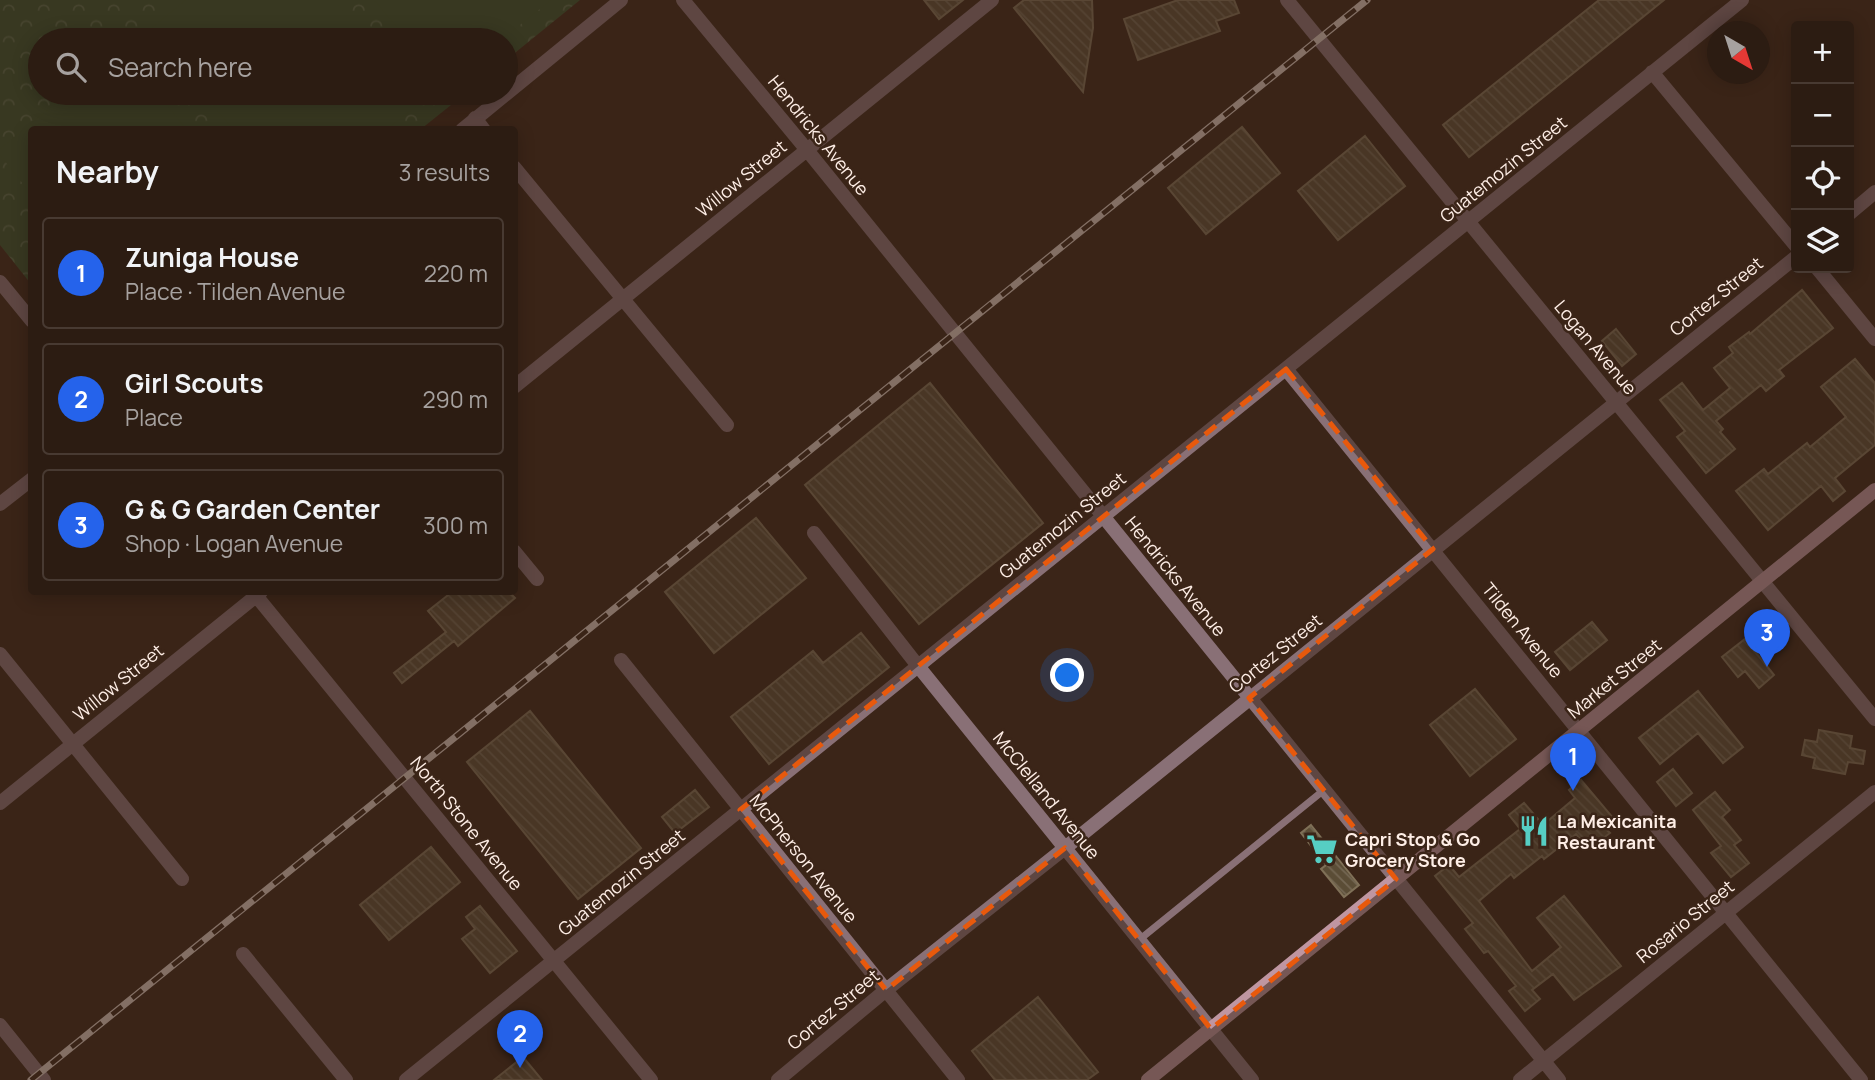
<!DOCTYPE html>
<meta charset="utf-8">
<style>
body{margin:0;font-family:Manrope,sans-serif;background:#382920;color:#f1f3f6}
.controls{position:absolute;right:21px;top:21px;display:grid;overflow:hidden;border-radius:7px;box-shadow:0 4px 18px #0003}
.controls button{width:63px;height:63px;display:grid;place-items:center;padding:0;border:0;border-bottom:2px solid #483a32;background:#2c1c12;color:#f1f3f6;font:35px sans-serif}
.compass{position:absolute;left:1707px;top:21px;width:63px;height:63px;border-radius:50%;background:#2c1c12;box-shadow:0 4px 18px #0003;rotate:141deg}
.you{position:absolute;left:1068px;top:676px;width:24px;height:24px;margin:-18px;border:5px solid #fff;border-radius:50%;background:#1a73e8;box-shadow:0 0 0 10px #1a73e833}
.badge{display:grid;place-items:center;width:46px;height:46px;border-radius:50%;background:#2563eb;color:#fff;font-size:23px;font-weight:700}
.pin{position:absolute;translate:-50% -58px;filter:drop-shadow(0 2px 4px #0008)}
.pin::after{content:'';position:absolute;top:37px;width:24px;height:21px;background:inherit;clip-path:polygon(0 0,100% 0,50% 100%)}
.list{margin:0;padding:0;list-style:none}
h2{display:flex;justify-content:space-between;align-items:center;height:91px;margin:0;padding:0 28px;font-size:30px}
h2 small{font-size:23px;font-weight:400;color:#a6a19f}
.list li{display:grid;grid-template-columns:46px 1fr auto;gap:21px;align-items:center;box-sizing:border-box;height:112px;margin:0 14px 14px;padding:0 14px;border:2px solid #483a32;border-radius:7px}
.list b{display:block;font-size:26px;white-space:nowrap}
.list p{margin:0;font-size:23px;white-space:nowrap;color:#a6a19f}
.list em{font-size:23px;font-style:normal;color:#a6a19f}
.icon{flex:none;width:38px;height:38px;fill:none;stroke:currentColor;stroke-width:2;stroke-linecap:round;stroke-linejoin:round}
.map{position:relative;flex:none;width:1875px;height:1080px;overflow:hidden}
.search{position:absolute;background:#2c1c12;box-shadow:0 4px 18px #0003;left:28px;top:28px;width:490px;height:77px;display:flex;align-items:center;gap:18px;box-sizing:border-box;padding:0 24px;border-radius:38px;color:#a6a19f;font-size:26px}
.panel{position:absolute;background:#2c1c12;box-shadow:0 4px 18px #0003;left:28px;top:126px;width:490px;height:469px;border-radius:7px}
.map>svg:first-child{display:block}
</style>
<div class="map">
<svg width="1875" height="1080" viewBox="0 0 1875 1080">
<defs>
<pattern id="park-crowns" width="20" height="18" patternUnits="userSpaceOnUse" patternTransform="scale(1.75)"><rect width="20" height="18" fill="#37512d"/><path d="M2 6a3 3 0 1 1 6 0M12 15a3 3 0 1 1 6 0" fill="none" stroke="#556a4b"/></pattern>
<pattern id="building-back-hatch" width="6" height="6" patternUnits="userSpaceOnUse" patternTransform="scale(1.75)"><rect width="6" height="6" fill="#5b4d36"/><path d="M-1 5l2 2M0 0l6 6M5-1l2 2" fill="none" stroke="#746753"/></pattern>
</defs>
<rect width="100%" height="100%" fill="#3b2518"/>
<path fill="url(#park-crowns)" d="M0,0H580L506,60V40H40V93H466L421,129L32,130L31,284L0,245Z"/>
<path fill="#37512d" d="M186,0H334L366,40H157L149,30Z
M374,0H551L501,40H408Z
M68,93H157L186,129L32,130L31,194L0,155V149Z
M202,93H408L418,105L387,129H233Z"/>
<path fill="url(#building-back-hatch)" stroke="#7f7057" stroke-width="2" d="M924,0H963L939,19Z
M1024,0H1092L1093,28L1083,92L1014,8Z
M1178,0H1234L1239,13L1216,21L1220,31L1138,60L1124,19Z
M1599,0H1664L1469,157L1443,125Z
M1242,127L1280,173L1206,234L1168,188Z
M1365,136L1405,186L1338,240L1298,191Z
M1802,290L1833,328L1779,370L1784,376L1766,391L1761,385L1716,421L1723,429L1720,432L1735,449L1706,473L1677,437L1685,431L1660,400L1682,383L1703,410L1730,388L1714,368L1733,353L1729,347L1749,332L1750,334Z
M1616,329L1636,354L1622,366L1602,341Z
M1855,359L1875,383V445L1835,478L1845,491L1833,501L1821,486L1768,530L1736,491L1764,469L1768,474L1807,443L1810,447L1846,417L1821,387Z
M930,383L1043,523L919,624L805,485Z
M756,518L806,578L714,653L665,592Z
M452,592H509L515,598L458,646L454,641L402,683L394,673L446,632L428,611Z
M1592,622L1607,640L1570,670L1555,652Z
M861,633L889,667L769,764L731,717L813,651L823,663Z
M1745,639L1774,675L1759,688L1745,671L1738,677L1722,657Z
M1475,689L1516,739L1470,776L1430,725Z
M1698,691L1743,747L1723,763L1698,733L1660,764L1639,738Z
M530,711L641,848L578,899L467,762Z
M1819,730L1852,736L1850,748L1865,751L1863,764L1848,762L1845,774L1813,768L1815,758L1802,755L1805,740L1817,742Z
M1673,769L1692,793L1676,806L1657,782Z
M1581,780L1614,819L1604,827L1610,833L1589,849L1576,834L1544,859L1542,856L1514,878L1511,874L1479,901L1532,971L1561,947L1537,918L1564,896L1621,966L1574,1000L1553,974L1532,990L1540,999L1525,1011L1509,991L1516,986L1488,951L1484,953L1465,929L1473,923L1435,876L1449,865L1459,877L1520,829L1509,815L1524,803L1543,825L1575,798L1569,790Z
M695,790L709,807L675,833L662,817Z
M1715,792L1730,810L1722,817L1741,840L1734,845L1749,863L1731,877L1711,853L1721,846L1693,810Z
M1311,825L1359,885L1344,897L1321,869L1326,865L1301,833Z
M431,847L460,882L389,940L360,905Z
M480,906L517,951L490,973L462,939L475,929L466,917Z
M1038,997L1098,1072L1087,1080H995L972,1051Z
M523,1057L542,1080H494Z"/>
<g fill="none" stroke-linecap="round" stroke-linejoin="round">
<path stroke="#897076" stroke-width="7" d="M1139,940L1324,790"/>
<path stroke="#897076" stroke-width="14" d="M683,0L807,150L1559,1080
M1287,0L1875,719
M1652,72L1796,246
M475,118L484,130
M462,130L621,0
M514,167L727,425
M1849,214L1875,192
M1817,268L1875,339
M0,282L32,321
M1286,369L1861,1080
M514,387L992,0
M0,504L32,479
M814,533L918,666L1252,1080
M514,551L537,579
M253,592L651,1080
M0,654L182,879
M621,660L958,1080
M0,803L261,592
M243,954L346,1080
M0,1025L44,1080
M406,1080L1742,0
M778,1080L886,990L1065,848L1796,257
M1520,1080L1875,792"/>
<path stroke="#bf96a1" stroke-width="14" d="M1148,1080L1875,490"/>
<defs>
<path id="rail" d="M31,1080L1367,0"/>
</defs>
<use href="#rail" stroke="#dccbc2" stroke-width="7"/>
<use href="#rail" stroke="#3b2518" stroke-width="4.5" stroke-dasharray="13" stroke-linecap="butt"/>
</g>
<path d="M0 0H1875V1080H0ZM1286,369L1433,549L1249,698L1396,879L1211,1029L1065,848L886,990L740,810Z" fill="#3b2518" fill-opacity=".55" fill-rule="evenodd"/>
<path fill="none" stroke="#e8590c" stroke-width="5" stroke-dasharray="14 9" stroke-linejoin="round" d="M1286,369L1433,549L1249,698L1396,879L1211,1029L1065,848L886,990L740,810Z"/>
<defs>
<symbol id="restaurant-bare" viewBox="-9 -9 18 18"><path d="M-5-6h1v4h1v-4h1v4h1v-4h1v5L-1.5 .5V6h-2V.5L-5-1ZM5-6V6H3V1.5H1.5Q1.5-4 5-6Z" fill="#56cec3" stroke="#3b2518" stroke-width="2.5" paint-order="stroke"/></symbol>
<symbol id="supermarket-bare" viewBox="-9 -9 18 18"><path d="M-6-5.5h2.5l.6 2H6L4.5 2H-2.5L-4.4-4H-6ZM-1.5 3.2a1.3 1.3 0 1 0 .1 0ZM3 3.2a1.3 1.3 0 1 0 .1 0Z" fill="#56cec3" stroke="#3b2518" stroke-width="2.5" paint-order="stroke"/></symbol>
</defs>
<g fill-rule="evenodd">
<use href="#restaurant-bare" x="1512" y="809" width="44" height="44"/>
<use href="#supermarket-bare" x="1300" y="827" width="44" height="44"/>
</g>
<g text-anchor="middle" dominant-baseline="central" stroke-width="5" stroke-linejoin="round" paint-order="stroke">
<g font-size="18" fill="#feeee6" stroke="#3b2518">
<text transform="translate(819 135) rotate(51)">Hendricks Avenue</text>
<text transform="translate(1503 169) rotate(-39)">Guatemozin Street</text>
<text transform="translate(741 178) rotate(-39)">Willow Street</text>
<text transform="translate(1716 296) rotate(-39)">Cortez Street</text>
<text transform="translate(1596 347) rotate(50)">Logan Avenue</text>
<text transform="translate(1062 525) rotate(-39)">Guatemozin Street</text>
<text transform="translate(1176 576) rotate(51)">Hendricks Avenue</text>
<text transform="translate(1523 630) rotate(51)">Tilden Avenue</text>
<text transform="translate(1275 653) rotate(-39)">Cortez Street</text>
<text transform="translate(1614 678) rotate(-39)">Market Street</text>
<text transform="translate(118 682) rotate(-39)">Willow Street</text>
<text transform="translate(1047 795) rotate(51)">McClelland Avenue</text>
<text transform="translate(467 823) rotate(51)">North Stone Avenue</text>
<text transform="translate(804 858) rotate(51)">McPherson Avenue</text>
<text transform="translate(621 882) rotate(-39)">Guatemozin Street</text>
<text transform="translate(1685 921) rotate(-39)">Rosario Street</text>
<text transform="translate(833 1009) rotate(-40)">Cortez Street</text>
</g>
<g font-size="18" font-weight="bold" fill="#feeee6" stroke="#3b2518" text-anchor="start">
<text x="1557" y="821">La Mexicanita<tspan x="1557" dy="21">Restaurant</tspan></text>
<text x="1345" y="839">Capri Stop &amp; Go<tspan x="1345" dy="21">Grocery Store</tspan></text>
</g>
</g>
</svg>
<div class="controls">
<button>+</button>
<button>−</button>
<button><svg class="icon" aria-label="locate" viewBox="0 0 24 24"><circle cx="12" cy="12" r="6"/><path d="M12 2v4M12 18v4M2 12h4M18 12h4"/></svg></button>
<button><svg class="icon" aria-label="layers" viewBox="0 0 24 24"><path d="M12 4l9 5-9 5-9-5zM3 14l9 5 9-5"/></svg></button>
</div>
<svg class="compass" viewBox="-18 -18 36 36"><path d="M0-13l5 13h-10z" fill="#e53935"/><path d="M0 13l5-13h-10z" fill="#a6a19f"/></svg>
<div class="you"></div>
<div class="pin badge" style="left:1573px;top:791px">1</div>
<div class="pin badge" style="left:520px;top:1068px">2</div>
<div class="pin badge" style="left:1767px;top:667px">3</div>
<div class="search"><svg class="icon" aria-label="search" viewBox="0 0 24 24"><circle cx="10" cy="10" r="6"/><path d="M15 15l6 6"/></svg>Search here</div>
<section class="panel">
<h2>Nearby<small>3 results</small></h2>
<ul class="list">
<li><span class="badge">1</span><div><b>Zuniga House</b><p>Place · Tilden Avenue</p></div><em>220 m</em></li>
<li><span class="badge">2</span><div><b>Girl Scouts</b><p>Place</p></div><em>290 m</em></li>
<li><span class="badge">3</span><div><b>G &amp; G Garden Center</b><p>Shop · Logan Avenue</p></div><em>300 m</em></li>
</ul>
</section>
</div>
